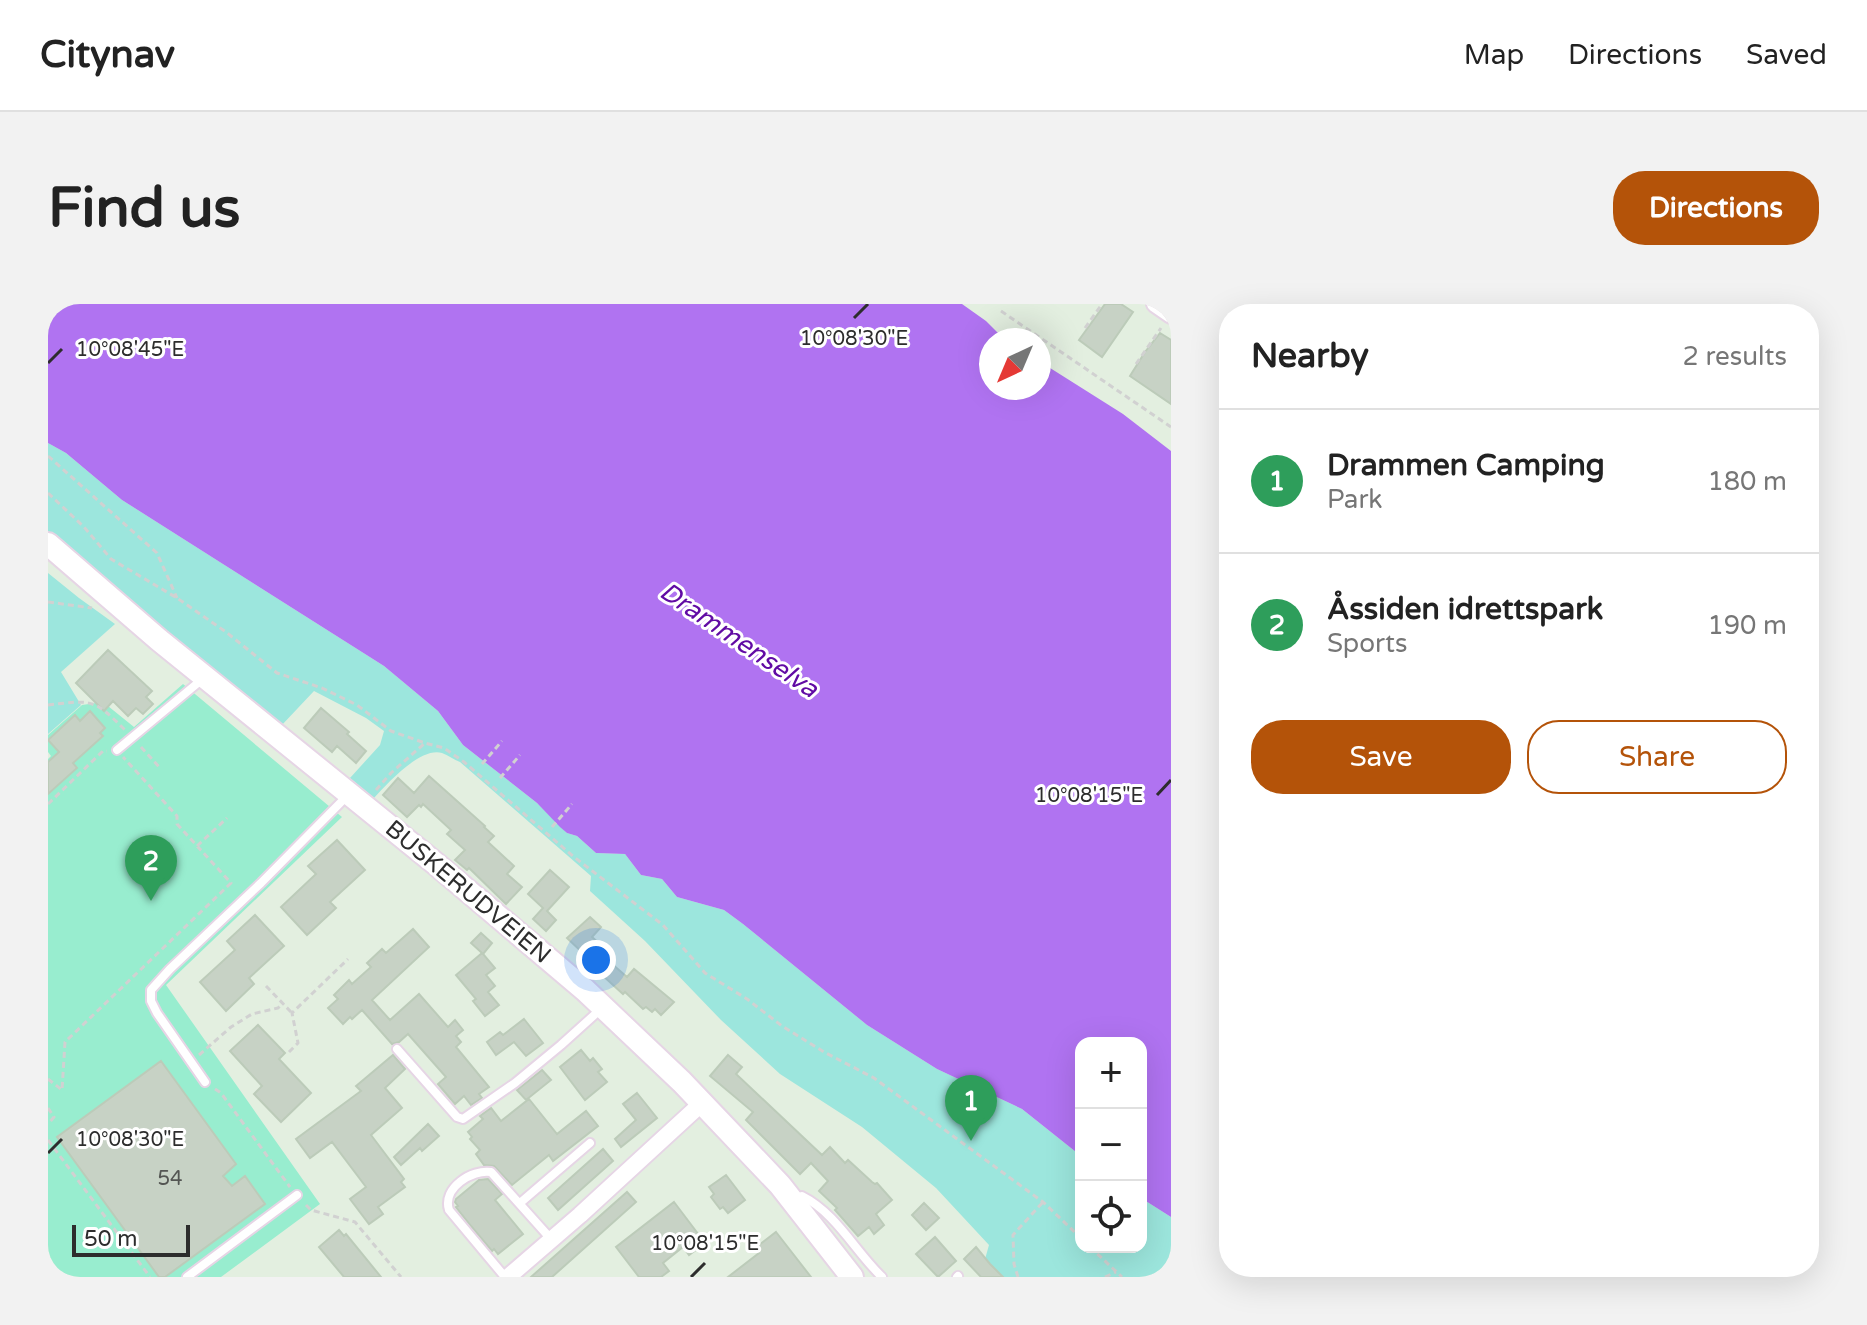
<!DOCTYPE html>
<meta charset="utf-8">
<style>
body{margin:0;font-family:"Varela Round",sans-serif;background:#f2f2f2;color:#222}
.controls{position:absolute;right:24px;bottom:24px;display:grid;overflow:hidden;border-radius:16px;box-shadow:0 8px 32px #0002}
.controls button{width:72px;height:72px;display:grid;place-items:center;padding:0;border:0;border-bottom:2px solid #e0e0e0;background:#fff;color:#222;font:40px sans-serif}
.compass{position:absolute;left:931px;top:24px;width:72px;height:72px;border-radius:50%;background:#fff;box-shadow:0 8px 32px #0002;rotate:224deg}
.scale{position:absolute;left:24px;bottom:20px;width:118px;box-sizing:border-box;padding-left:8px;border:4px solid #2d2d2d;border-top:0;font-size:22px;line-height:28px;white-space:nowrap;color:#2d2d2d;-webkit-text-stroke:6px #fff;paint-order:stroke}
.you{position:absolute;left:548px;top:656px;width:28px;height:28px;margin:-20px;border:6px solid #fff;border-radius:50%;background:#1a73e8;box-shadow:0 0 0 12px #1a73e833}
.badge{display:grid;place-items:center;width:52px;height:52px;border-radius:50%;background:#b45309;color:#fff;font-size:26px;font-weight:700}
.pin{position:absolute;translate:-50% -66px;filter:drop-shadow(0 2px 4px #0008)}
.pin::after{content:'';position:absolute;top:42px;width:28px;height:24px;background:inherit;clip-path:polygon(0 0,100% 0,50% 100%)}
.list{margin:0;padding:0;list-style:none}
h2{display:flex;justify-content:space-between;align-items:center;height:104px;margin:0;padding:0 32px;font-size:34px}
h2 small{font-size:26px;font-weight:400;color:#767676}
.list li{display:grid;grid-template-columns:52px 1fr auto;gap:24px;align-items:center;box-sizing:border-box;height:144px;padding:0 32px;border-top:2px solid #e0e0e0}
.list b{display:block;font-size:30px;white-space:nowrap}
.list p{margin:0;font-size:26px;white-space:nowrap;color:#767676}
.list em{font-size:26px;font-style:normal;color:#767676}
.actions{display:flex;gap:16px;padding:24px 32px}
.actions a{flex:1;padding:18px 0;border:2px solid #b45309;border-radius:32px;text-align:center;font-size:28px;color:#b45309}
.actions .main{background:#b45309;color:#fff}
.icon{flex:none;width:44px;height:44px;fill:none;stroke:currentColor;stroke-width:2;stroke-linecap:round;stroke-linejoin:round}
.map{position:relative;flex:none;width:1123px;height:973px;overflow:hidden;border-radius:32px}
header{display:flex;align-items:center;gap:48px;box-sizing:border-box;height:112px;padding:0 40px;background:#fff;border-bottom:2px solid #e0e0e0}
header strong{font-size:38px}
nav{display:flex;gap:44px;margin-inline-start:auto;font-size:28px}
.intro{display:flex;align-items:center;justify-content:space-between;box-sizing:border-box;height:192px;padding:0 48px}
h1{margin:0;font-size:56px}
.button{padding:20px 36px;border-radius:32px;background:#b45309;color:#fff;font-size:28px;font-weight:700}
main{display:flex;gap:48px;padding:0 48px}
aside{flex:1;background:#fff;border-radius:32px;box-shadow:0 8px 32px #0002}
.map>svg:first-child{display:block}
</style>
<header>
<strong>Citynav</strong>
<nav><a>Map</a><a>Directions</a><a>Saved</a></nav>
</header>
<div class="intro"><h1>Find us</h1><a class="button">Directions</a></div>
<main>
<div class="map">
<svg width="1123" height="973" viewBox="0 0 1123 973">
<rect width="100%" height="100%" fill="#e3efe0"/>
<path fill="#9ce6dd" d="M0,139L18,149L74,196L336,362L390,407L415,441L489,499L519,529L529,532L548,549L577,550L593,571L614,575L629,593L676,606L695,620L819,721L889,765L974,805L1033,852V943H1093V894L1123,913V973H932L941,941L888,884L814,823L732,770L673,716L597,637L542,587L543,572L412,458C406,456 400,451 394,449C372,443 340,479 326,494L302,474L332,441L336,427L318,414L266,387L233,422L0,233Z
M0,269L31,294L67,320L13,368L33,401L0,430Z"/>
<path fill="#98edcf" d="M135,380L294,513L118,681L272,900L173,973H0V455L3,452L0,448V431L34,401L55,398L86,423Z"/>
<path fill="#b073f1" d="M0,0H914L938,17L957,36H943V84H991V57L1075,110L1123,147V913L1093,894V739H1033V852L974,805L889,765L819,721L695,620L676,606L629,593L614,575L593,571L577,550L548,549L529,532L519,529L512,523L489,499L415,441L390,407L336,362L74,196L18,149L0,139Z"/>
<path fill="#c7d2c5" stroke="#bccbb9" stroke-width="2" d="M1057,0H1073L1085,8L1054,53L1031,36Z
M1112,29L1123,36V100L1082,72L1097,48Z
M60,346L104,387L98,393L105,400L95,410L88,404L80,412L65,397L56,407L28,379Z
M273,404L301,428L299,430L318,447L308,459L289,442L284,448L256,424Z
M42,407L57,424L52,429L55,432L25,459L29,464L0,490V458L11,448L0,436L27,411L32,417Z
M381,472L437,522L436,523L446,532L440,538L466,562L459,570L474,583L458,600L421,564L419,566L407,556L417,546L399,530L403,526L375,500L373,503L371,501L359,513L335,491L350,474L366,489Z
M289,536L317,566L282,598L288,604L259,631L233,603L268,570L260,562Z
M502,566L521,583L499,607L508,616L498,627L485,615L495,604L480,590Z
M207,611L236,642L201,674L206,680L178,707L152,678L187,646L179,637Z
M542,613L553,623L544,633L561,648L556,653L579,673L586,665L626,698L613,711L607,705L604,708L598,703L595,705L577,688L575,690L553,670L555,668L519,634Z
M365,625L381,643L324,696L342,716L371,690L400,723L407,716L415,726L408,732L413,738L408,743L441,783L431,790L434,794L423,801L416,792L407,800L390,780L398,773L360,730L351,738L344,740L314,706L304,715L302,713L295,720L280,704L290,695L286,691L301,676L304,680L323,663L319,659L334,645L338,649Z
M433,629L444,639L435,650L447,664L438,671L447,682L440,688L451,701L437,712L425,697L428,695L408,671L434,649L423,639Z
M476,715L495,739L478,752L466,738L448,751L439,738L452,728L455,731Z
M210,721L237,749L231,755L263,789L233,818L206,790L214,782L182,747Z
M533,746L542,757L545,754L554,765L550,768L559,778L537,796L512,763Z
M345,751L357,765L337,784L354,804L323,831L356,875L353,878L357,883L330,903L335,910L321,920L302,895L318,883L284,838L262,854L248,835L313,787L308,782Z
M680,751L694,763L688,770L774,851L782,843L797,859L800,856L824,878L827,880L829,879L844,896L828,910L836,921L826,930L821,923L810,932L787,906L789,904L771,887L780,877L763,859L752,870L698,816L705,808L662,772Z
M113,757L188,860L175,872L184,882L197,872L217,900L117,973H111L9,833Z
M494,766L503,776L478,796L469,786Z
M589,789L609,814L573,843L567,835L588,816L575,800Z
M481,795L509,830L538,807L550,822L505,857L501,851L464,881L446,862L436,861L428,850L432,846L422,835L424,833L420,828L435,815L432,812L443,804L453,817Z
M380,820L391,832L374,847L372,844L353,861L346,853Z
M555,845L565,857L510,906L500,894Z
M678,871L697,896L680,909L675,903L672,905L663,893L666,890L661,883Z
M440,875L454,890L447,896L475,930L450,950L446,945L444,947L423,922L408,903L410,902L407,898L408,895L431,876Z
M579,888L588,898L504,973H483Z
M626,898L657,939L641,951L635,943L615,959L621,967L613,973H591L568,943Z
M876,899L891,914L878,926L864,911Z
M291,926L296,932L298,930L333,973H296L271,943Z
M728,928L763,973H680L711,949L707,944Z
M887,933L908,957L890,973L868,950Z
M928,943L942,960L955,973H933L916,955Z"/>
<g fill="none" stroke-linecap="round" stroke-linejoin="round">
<defs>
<path id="service" d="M69,446L157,373
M349,745L409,813L415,815L467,779L513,741L554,704
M157,778L109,709L103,697V686L122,665L213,579L301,490
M746,895L754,892C788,909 807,947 834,973
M472,899L542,839
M139,973L249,891
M457,973L401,906C394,884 424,865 443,868L503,935
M909,973L910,972"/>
<path id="minor" d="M1107,0L1123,11
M460,973L532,911L654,799"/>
<path id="secondary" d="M0,240L111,336L388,560L537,686L634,778L732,881L804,973"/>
</defs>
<use href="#service" stroke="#e6d5e5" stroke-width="12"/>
<use href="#minor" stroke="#e6d5e5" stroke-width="20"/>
<use href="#secondary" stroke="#e6d5e5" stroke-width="26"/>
<path stroke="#d1d1d1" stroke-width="3" stroke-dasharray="6 4" stroke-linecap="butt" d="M953,7L1123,123
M1037,24L1054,0
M1088,60L1113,24
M0,152L109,249L129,294
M0,189L36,223L63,255L129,294L178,328L229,369L274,384L309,401L343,427L377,439L396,444L416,458L526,553L615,621L657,669L699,695L734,722L776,748L826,774L995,898L1033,934
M0,298L44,304
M0,401C44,396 45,394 77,426
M93,443L112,464
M434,460L454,437
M452,474L472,451
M328,486L343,469L377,439
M0,500L55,447H59
M504,523L524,500
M149,542L179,514
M218,682L244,709
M241,748L250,739L244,709L300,655
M151,751L183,723L204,710L230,704L234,700
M0,775L14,786L17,738L183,579L129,520V512L75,453
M167,785L173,789L242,883
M0,804L6,813L0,820
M0,836L102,973
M258,901L263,906L307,918L353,973
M1042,943L1074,973
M970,973L966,960L965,931L995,898
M1057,973L1068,968"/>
<use href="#service" stroke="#fff" stroke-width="8"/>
<use href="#minor" stroke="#fff" stroke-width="16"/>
<use href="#secondary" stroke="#fff" stroke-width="22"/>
</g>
<path fill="none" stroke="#2d2d2d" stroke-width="3" d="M806,14L820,0M0,59L14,45M1109,491L1123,476M0,849L14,835M643,973L657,959"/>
<g text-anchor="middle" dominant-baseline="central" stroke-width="6" stroke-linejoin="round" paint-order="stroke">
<g font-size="20" fill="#545653">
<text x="122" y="875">54</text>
</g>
<g font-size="24" fill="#2d2d2d" stroke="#fff">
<text transform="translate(420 588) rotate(40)">BUSKERUDVEIEN</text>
</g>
<g font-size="26" font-style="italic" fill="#610ba4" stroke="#fff">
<text transform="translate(691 336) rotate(34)">Drammenselva</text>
</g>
</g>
<g font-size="20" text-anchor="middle" fill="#2d2d2d" stroke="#fff" stroke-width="6" stroke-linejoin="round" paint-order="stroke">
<text x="806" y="41">10°08'30"E</text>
<text x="82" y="52">10°08'45"E</text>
<text x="1041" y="498">10°08'15"E</text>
<text x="82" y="842">10°08'30"E</text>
<text x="657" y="946">10°08'15"E</text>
</g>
</svg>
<div class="controls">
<button>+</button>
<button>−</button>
<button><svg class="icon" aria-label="locate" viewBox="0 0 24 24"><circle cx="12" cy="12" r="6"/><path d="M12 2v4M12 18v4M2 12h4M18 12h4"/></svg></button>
</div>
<svg class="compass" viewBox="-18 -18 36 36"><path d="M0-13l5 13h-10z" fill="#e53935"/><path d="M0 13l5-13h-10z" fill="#767676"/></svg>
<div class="scale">50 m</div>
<div class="you"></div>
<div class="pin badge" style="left:923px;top:837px;background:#2e9e5b">1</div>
<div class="pin badge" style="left:103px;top:597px;background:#2e9e5b">2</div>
</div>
<aside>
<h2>Nearby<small>2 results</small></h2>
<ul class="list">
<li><span class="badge" style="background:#2e9e5b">1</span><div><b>Drammen Camping</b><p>Park</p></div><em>180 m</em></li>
<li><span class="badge" style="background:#2e9e5b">2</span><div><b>Åssiden idrettspark</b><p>Sports</p></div><em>190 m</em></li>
</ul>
<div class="actions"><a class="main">Save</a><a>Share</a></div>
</aside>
</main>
